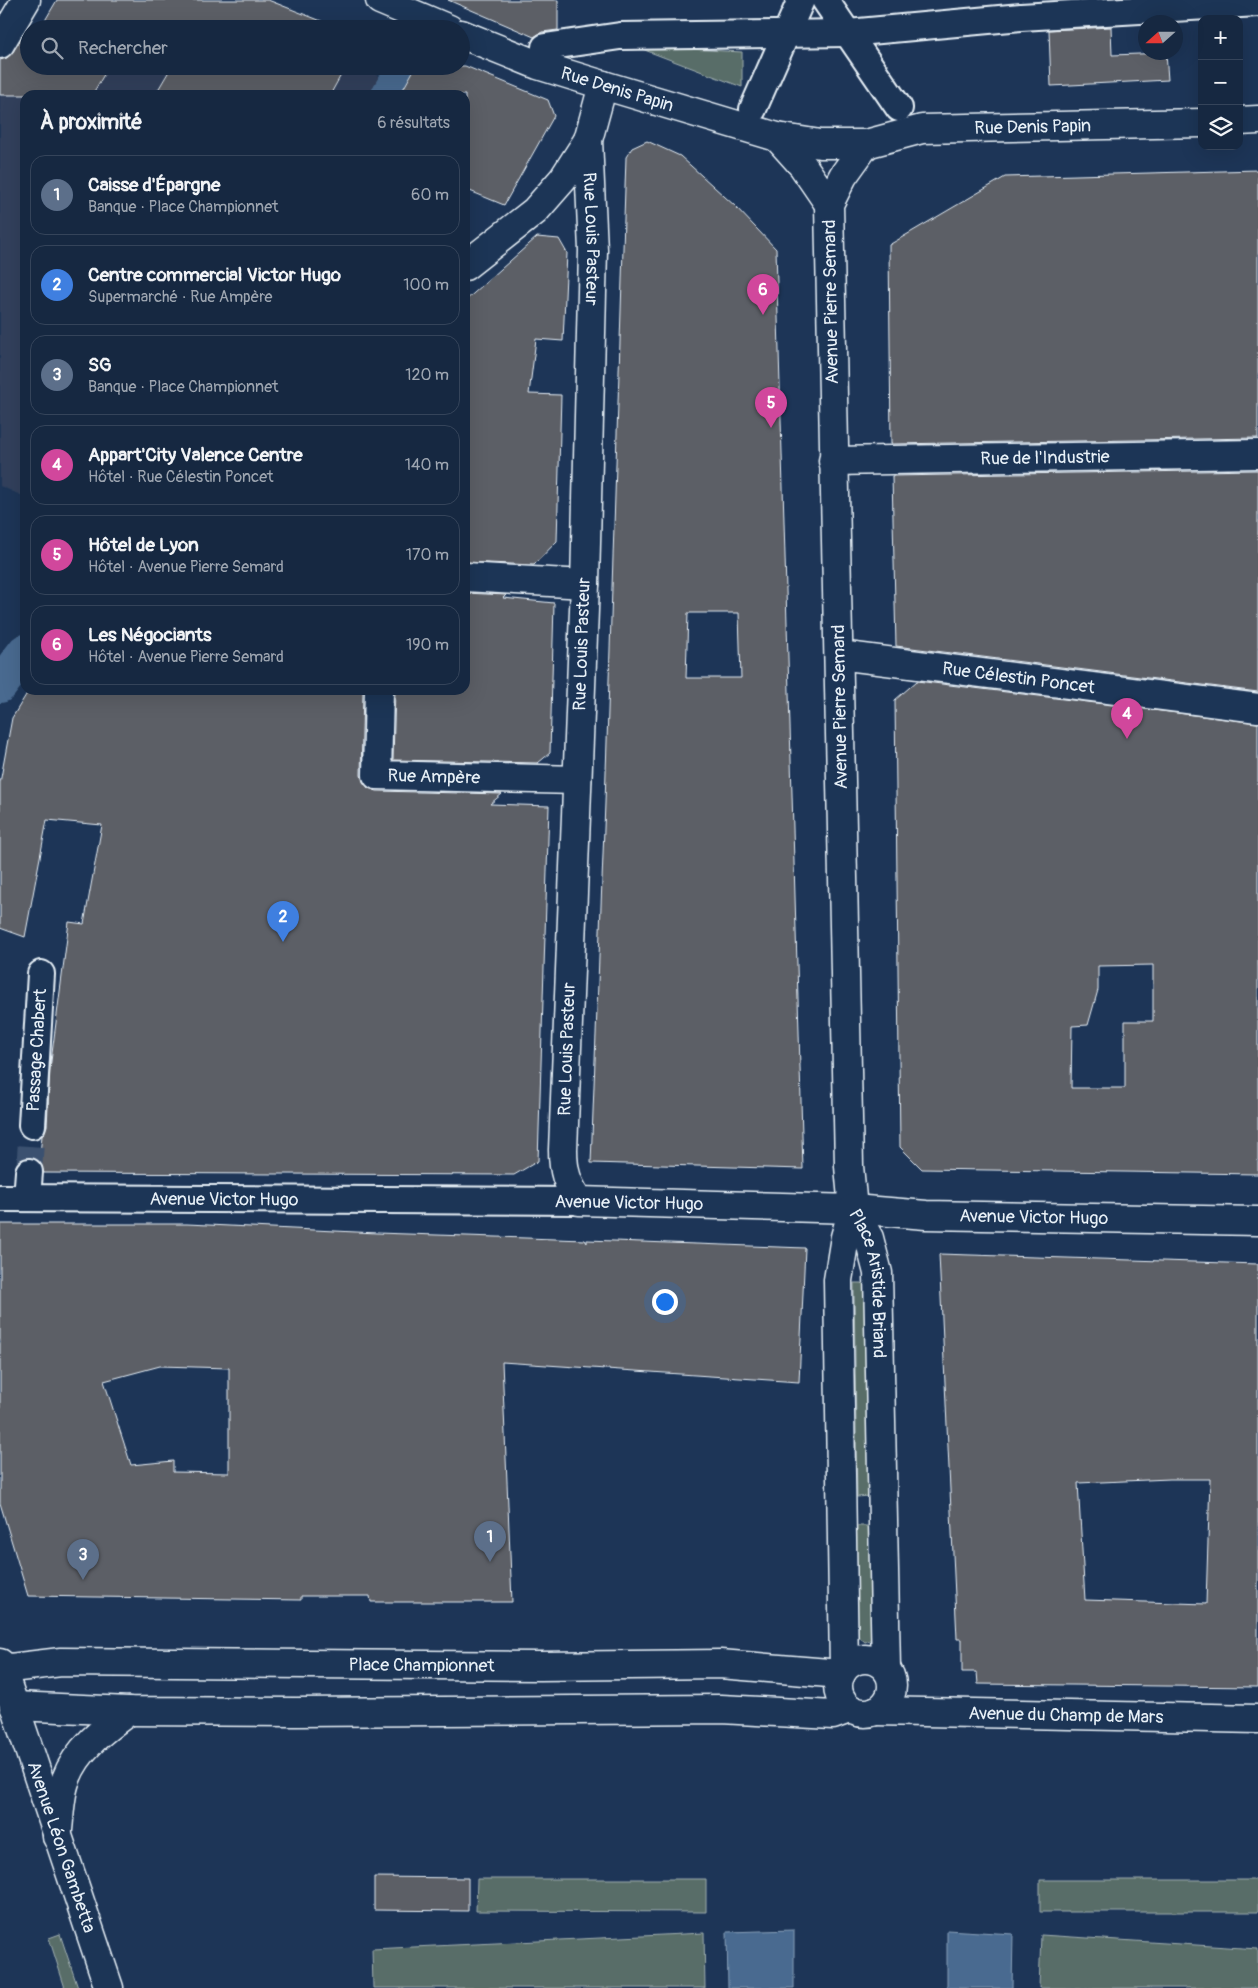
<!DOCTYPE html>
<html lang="fr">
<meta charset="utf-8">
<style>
body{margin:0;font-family:Pangolin,sans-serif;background:#1f3048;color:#f1f3f6}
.controls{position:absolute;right:15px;top:15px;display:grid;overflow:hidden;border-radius:10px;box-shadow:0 5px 20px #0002}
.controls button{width:45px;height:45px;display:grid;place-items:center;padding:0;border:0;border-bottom:1px solid #35445a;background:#162841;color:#f1f3f6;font:25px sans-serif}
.compass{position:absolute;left:1138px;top:15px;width:45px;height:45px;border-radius:50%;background:#162841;box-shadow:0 5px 20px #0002;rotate:249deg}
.you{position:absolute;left:664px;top:1301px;width:18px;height:18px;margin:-12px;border:4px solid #fff;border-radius:50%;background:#1a73e8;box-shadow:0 0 0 8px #1a73e833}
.badge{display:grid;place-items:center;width:32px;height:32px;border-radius:50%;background:#8abfa5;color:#fff;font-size:16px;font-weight:700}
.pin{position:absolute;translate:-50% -41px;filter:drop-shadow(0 1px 2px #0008)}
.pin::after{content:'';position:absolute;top:26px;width:18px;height:15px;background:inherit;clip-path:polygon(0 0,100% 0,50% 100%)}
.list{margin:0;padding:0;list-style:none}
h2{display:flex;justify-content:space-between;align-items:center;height:65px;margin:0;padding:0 20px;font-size:21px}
h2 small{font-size:16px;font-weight:400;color:#9ea6b1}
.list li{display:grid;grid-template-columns:32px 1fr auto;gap:15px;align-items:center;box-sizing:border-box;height:80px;margin:0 10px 10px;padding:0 10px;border:1px solid #35445a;border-radius:15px}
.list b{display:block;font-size:19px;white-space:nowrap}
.list p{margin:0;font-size:16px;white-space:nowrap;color:#9ea6b1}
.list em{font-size:16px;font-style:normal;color:#9ea6b1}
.icon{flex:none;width:28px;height:28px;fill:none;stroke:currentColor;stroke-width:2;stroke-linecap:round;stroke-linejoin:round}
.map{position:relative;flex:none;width:1258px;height:1988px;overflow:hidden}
.search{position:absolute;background:#162841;box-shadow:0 5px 20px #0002;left:20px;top:20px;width:450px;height:55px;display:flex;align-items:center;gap:12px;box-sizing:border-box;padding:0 18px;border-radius:28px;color:#9ea6b1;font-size:19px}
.panel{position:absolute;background:#162841;box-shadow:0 5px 20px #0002;left:20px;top:90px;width:450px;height:605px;border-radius:15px}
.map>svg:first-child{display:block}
</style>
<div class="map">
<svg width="1258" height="1988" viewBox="0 0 1258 1988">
<rect width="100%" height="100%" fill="#1d3557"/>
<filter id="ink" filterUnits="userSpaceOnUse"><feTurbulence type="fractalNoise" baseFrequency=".02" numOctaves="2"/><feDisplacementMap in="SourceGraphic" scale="10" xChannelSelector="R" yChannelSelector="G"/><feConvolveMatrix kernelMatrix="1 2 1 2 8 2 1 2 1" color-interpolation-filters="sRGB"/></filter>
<g filter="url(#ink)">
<path fill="#30415c" d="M29,47V66H362L381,77L370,95H25V497L0,486V94Z"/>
<path fill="#596d68" stroke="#a0afb0" d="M634,46L742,52V87Z
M854,1283H864L870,1496L857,1497Z
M856,1526H870L874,1638L865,1642L858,1636Z
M477,1879H706V1912L476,1911Z
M1040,1880H1258V1912H1040Z
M704,1933L705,1988H373L372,1949Z
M60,1934L78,1988H65L49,1938Z
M1041,1935L1258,1949V1988H1039Z"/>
<path fill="#4a6b90" stroke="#89a1ba" d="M794,1930V1988H728L727,1932Z
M947,1930L1013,1934L1012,1988H947Z"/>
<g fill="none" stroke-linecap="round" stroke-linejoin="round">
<path stroke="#4a6b90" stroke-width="36" d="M389,95L406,66
M0,685L25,652"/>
</g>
<path fill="#5c5e66" stroke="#e8f1f8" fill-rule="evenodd" d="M57,0H268L334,26L333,29H40Z
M448,0H558V30L542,32L534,37Z
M1111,27L1112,55L1166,53L1168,80L1051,86L1049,30Z
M27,29L29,66H109L92,95H0V60L7,58L13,52Z
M172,66H346L330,95H155Z
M416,66H465L548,100L554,116L504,205L465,189V95H400Z
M647,141L680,156L735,206L776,249L803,1169L591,1163L605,803L626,157L632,148ZM688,613H739L741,678H686Z
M1258,170V438L891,444L889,245L1005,177Z
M537,237L559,239L567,253L563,341L536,339L529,394L561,395L557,541L534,565L465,562V301Z
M1258,470V692L896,646L892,476Z
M465,593L506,595L503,598L554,603L550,753L538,763L393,760L395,690H465Z
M917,681L1258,723V1174L922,1169L900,1147L895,700ZM1153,965V1021H1125V1088H1071L1072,1026L1088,1025L1098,990V966Z
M29,690H363L361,775L363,782L368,788L377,791L502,794L490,804L549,806L538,1161L514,1175L44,1173L39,1161L42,1136L47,1126L50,1069L69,922L84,924L102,825L47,820L25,937L0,928V783L12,718Z
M0,1224H187L377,1233L585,1240L587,1243V1240L805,1248L799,1382L502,1362L512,1602H371L370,1596H301V1600L28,1596L0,1503ZM160,1366L229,1368V1473L173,1472V1461L131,1465L104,1381Z
M939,1254L1258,1264V1687L978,1684L977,1672H962V1639H957ZM1170,1479H1210L1206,1604L1085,1600L1078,1483Z
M374,1877L468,1878V1911L374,1910Z"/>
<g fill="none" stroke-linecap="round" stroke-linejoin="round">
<path stroke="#3b516f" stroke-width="26" stroke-dasharray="26 13" stroke-linecap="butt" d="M29,1172L32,1125"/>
<defs>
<g id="pedestrian">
<path d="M825,0L899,108"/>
<path d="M545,47L620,36L848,33L1021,17L1258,3"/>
<path d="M753,109L801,0"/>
<path id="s1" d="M32,1125L41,974"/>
<path id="s2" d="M0,1198L579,1201"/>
<path d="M27,1198L29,1172"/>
</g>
<g id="minor">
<path d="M380,0L449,29"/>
<path id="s3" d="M461,34L538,65L603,85L777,137L820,144H866L922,129L1202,123"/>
<path d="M0,44L26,0"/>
<path id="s4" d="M603,85L588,140L593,250L585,584L563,1150C563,1171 567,1184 579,1201L853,1209L849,1166L829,204L843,176L866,144"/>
<path d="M1239,121L1258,120"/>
<path d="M777,137L803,166L829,204"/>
<path d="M465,266L535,211L563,179L588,140"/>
<path id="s5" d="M833,461L1258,454"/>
<path d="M465,577L585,584"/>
<path id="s6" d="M839,655L1258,708"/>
<path id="s7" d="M379,690L377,775L577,780"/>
</g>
<g id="tertiary">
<path id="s8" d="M875,1711L1258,1719"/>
<path d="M57,1837C60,1819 59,1796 66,1779C77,1749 104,1729 129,1711"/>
</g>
<g id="secondary">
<path id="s9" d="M853,1209L869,1238L878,1273L886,1669"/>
<path id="s10" d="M853,1209L926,1215L1258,1221"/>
<circle cx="865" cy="1686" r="27"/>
<path id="s11" d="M2,1669L61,1662L540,1666L720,1664L841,1674"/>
<path d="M844,1669L838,1280L845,1237L853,1209"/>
<path d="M14,1706L129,1711L296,1712L721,1709L833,1715L849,1709"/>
</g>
<g id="primary">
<path id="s12" d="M0,1663L109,1988"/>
</g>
</defs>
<use href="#pedestrian" stroke="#e8f1f8" stroke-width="30"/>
<use href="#minor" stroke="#e8f1f8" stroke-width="31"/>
<use href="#tertiary" stroke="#e8f1f8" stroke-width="31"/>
<use href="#secondary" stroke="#e8f1f8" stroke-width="31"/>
<use href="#primary" stroke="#e8f1f8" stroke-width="31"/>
<use href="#pedestrian" stroke="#1d3557" stroke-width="26"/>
<use href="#minor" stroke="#1d3557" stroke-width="28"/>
<use href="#tertiary" stroke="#1d3557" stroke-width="28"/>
<use href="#secondary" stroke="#1d3557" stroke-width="28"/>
<use href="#primary" stroke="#1d3557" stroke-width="28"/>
</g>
</g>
<g text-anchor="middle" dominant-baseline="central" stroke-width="4.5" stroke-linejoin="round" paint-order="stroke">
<g font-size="18" fill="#e8f1f8" stroke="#1d3557">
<text stroke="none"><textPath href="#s3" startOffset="166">Rue Denis Papin</textPath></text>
<text stroke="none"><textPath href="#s3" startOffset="591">Rue Denis Papin</textPath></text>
<text stroke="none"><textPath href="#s4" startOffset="156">Rue Louis Pasteur</textPath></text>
<text transform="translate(831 302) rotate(-91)">Avenue Pierre Semard</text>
<text stroke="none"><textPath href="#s5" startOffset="212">Rue de l'Industrie</textPath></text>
<text transform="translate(582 644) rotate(-88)">Rue Louis Pasteur</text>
<text stroke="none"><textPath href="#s6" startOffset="181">Rue Célestin Poncet</textPath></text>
<text transform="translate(840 707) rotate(-91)">Avenue Pierre Semard</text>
<text stroke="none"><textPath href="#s7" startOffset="142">Rue Ampère</textPath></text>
<text transform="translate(567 1049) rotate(-88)">Rue Louis Pasteur</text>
<text stroke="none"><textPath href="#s1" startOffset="75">Passage Chabert</textPath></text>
<text stroke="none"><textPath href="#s2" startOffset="224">Avenue Victor Hugo</textPath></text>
<text transform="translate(629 1203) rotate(1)">Avenue Victor Hugo</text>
<text stroke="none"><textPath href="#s10" startOffset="181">Avenue Victor Hugo</textPath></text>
<text stroke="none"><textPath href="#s9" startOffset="78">Place Aristide Briand</textPath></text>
<text stroke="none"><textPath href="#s11" startOffset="420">Place Championnet</textPath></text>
<text stroke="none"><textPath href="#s8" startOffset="191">Avenue du Champ de Mars</textPath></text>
<text stroke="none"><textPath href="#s12" startOffset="194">Avenue Léon Gambetta</textPath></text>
</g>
</g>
</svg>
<div class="controls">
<button>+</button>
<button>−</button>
<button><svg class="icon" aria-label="layers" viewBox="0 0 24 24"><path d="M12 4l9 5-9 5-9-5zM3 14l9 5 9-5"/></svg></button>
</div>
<svg class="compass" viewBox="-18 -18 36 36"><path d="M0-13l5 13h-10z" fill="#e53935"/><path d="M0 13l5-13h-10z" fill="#9ea6b1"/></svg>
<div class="you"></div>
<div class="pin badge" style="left:490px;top:1562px;background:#5c6f8a">1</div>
<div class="pin badge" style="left:283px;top:942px;background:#3f7fe0">2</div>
<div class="pin badge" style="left:83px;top:1580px;background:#5c6f8a">3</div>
<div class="pin badge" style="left:1127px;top:739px;background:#d1479c">4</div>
<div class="pin badge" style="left:771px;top:428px;background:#d1479c">5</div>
<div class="pin badge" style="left:763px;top:315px;background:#d1479c">6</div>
<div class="search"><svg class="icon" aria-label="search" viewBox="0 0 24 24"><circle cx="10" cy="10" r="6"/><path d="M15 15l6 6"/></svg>Rechercher</div>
<section class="panel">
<h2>À proximité<small>6 résultats</small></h2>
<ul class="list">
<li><span class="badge" style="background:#5c6f8a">1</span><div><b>Caisse d'Épargne</b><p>Banque · Place Championnet</p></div><em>60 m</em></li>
<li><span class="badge" style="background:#3f7fe0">2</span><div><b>Centre commercial Victor Hugo</b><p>Supermarché · Rue Ampère</p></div><em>100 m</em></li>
<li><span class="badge" style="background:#5c6f8a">3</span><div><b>SG</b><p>Banque · Place Championnet</p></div><em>120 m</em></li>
<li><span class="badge" style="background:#d1479c">4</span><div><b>Appart'City Valence Centre</b><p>Hôtel · Rue Célestin Poncet</p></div><em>140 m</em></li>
<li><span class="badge" style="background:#d1479c">5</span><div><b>Hôtel de Lyon</b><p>Hôtel · Avenue Pierre Semard</p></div><em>170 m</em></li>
<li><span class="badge" style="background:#d1479c">6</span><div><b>Les Négociants</b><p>Hôtel · Avenue Pierre Semard</p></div><em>190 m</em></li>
</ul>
</section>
</div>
